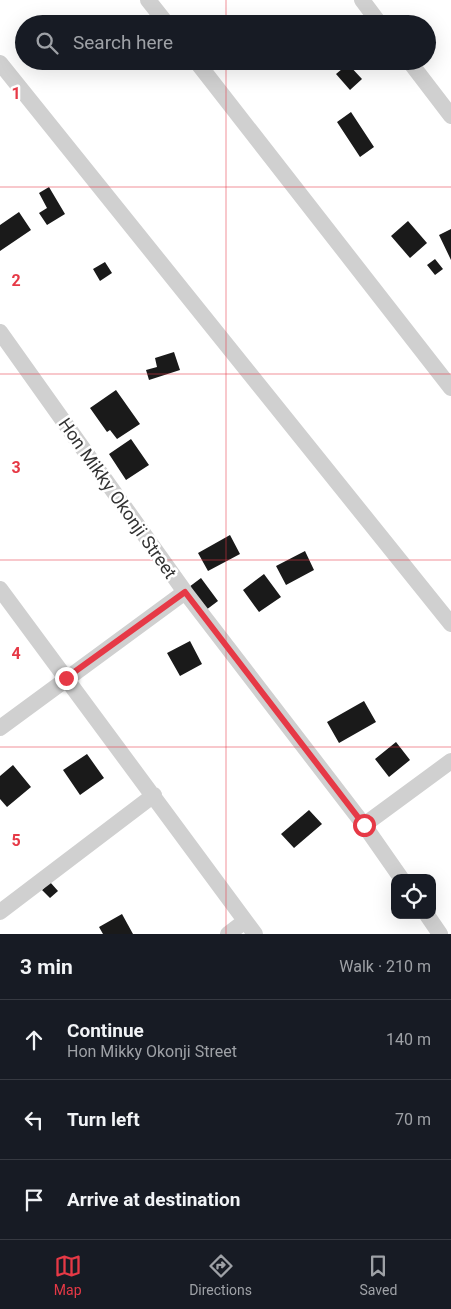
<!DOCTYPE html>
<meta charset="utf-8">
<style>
body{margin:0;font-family:Roboto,sans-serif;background:#20242c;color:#f1f3f6}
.controls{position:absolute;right:15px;bottom:15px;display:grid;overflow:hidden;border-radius:10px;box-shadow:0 5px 20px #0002}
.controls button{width:45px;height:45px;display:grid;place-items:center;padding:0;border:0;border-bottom:1px solid #363941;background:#171b24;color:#f1f3f6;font:25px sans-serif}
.stop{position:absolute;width:15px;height:15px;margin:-11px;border:4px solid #e63946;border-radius:50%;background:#fff}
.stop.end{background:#e63946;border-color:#fff;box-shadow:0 1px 5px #0008}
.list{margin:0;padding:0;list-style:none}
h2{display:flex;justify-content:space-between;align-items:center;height:65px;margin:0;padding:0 20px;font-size:21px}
h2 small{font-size:16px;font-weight:400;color:#9ea1a6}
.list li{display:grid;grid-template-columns:32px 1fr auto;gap:15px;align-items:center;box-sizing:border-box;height:80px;padding:0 20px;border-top:1px solid #363941}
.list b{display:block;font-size:19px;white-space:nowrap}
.list p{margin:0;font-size:16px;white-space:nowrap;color:#9ea1a6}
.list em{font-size:16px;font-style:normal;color:#9ea1a6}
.icon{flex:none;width:28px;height:28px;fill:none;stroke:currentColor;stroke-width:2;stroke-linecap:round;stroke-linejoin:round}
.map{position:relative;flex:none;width:451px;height:934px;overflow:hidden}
.search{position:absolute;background:#171b24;box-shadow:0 5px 20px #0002;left:15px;right:15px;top:15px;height:55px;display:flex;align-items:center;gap:12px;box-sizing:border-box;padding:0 18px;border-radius:28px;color:#9ea1a6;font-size:19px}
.sheet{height:305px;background:#171b24}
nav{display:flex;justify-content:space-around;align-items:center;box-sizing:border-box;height:70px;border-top:1px solid #363941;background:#171b24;font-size:14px;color:#9ea1a6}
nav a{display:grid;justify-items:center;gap:2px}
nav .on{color:#e63946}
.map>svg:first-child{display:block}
</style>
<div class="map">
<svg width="451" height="934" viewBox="0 0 451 934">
<rect width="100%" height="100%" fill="#fff"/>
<path fill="#1a1a1a" d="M348,64L362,79L350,90L336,74Z
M351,112L374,147L360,157L337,122Z
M49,187L65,214L47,225L39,213L47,208L39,193Z
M19,212L31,230L0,251V225Z
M408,221L427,243L410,258L391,236Z
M451,229V260L439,235Z
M435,259L443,269L435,275L427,265Z
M105,262L112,273L100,281L93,269Z
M174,352L180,370L149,380L146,370L157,367L155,358Z
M116,390L140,424L117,439L110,430L107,432L90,408Z
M131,439L149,465L126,480L109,454Z
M230,535L240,554L208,571L198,553Z
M305,551L314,570L286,585L276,566Z
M264,574L281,597L259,612L243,590Z
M201,578L218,601L206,610L189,587Z
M190,641L202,664L180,676L167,653Z
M364,701L376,722L339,743L327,722Z
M396,742L410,760L389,777L375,759Z
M87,754L104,778L80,795L63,770Z
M13,765L31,787L7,807L0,799V776Z
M309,810L322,824L294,848L281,834Z
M50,882L58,891L50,898L42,890Z
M122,914L133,934H103L99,927Z"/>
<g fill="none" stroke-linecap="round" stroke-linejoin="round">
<path stroke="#d0d0d0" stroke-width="16" d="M148,0L167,24
M362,0L380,24
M196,61L451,388
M409,61L451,116
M0,63L451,624
M0,332L185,592L364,825L401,878
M0,589L255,934
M0,728L185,592
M364,825L451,761
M0,912L154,795
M427,915L440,934
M228,934L245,921"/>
</g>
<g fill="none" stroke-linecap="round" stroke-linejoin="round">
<path stroke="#e63946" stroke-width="6" d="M66,678L185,592L364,825"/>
</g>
<path fill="none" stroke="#e63946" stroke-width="1" stroke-opacity="0.55" d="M226,0V24M226,61V934M0,187H451M0,374H451M0,560H451M0,747H451"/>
<g text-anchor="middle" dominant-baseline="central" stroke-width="5" stroke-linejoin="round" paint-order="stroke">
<g font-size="18" fill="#333" stroke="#fff">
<text transform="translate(118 498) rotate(55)">Hon Mikky Okonji Street</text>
</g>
</g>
<g font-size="16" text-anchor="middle" font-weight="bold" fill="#e63946" stroke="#fff" stroke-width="5" stroke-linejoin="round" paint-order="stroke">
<text x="16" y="99">1</text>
<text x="16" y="286">2</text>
<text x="16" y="473">3</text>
<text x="16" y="659">4</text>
<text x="16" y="846">5</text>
</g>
</svg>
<div class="controls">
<button><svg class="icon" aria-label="locate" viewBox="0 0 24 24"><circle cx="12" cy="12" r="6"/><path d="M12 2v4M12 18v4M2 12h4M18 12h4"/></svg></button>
</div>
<div class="stop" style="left:364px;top:825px"></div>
<div class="stop end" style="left:66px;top:678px"></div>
<div class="search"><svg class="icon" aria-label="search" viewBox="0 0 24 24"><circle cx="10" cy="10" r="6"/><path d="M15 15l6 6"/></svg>Search here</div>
</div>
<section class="sheet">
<h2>3 min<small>Walk · 210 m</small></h2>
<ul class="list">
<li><svg class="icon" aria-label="ahead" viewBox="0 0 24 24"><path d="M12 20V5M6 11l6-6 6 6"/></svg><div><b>Continue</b><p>Hon Mikky Okonji Street</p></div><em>140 m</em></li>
<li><svg class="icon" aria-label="left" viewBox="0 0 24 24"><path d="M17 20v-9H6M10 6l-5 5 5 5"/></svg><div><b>Turn left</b></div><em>70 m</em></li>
<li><svg class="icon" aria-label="arrive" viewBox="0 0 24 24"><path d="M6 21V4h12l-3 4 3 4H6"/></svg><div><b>Arrive at destination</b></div></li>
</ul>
</section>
<nav>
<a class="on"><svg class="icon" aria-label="map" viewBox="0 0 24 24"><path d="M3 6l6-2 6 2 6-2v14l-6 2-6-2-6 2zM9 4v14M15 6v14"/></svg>Map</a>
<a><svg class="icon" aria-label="directions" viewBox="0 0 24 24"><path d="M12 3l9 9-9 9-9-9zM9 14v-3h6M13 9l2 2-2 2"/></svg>Directions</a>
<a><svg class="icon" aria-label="saved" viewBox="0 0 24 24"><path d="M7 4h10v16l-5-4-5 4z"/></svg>Saved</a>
</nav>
